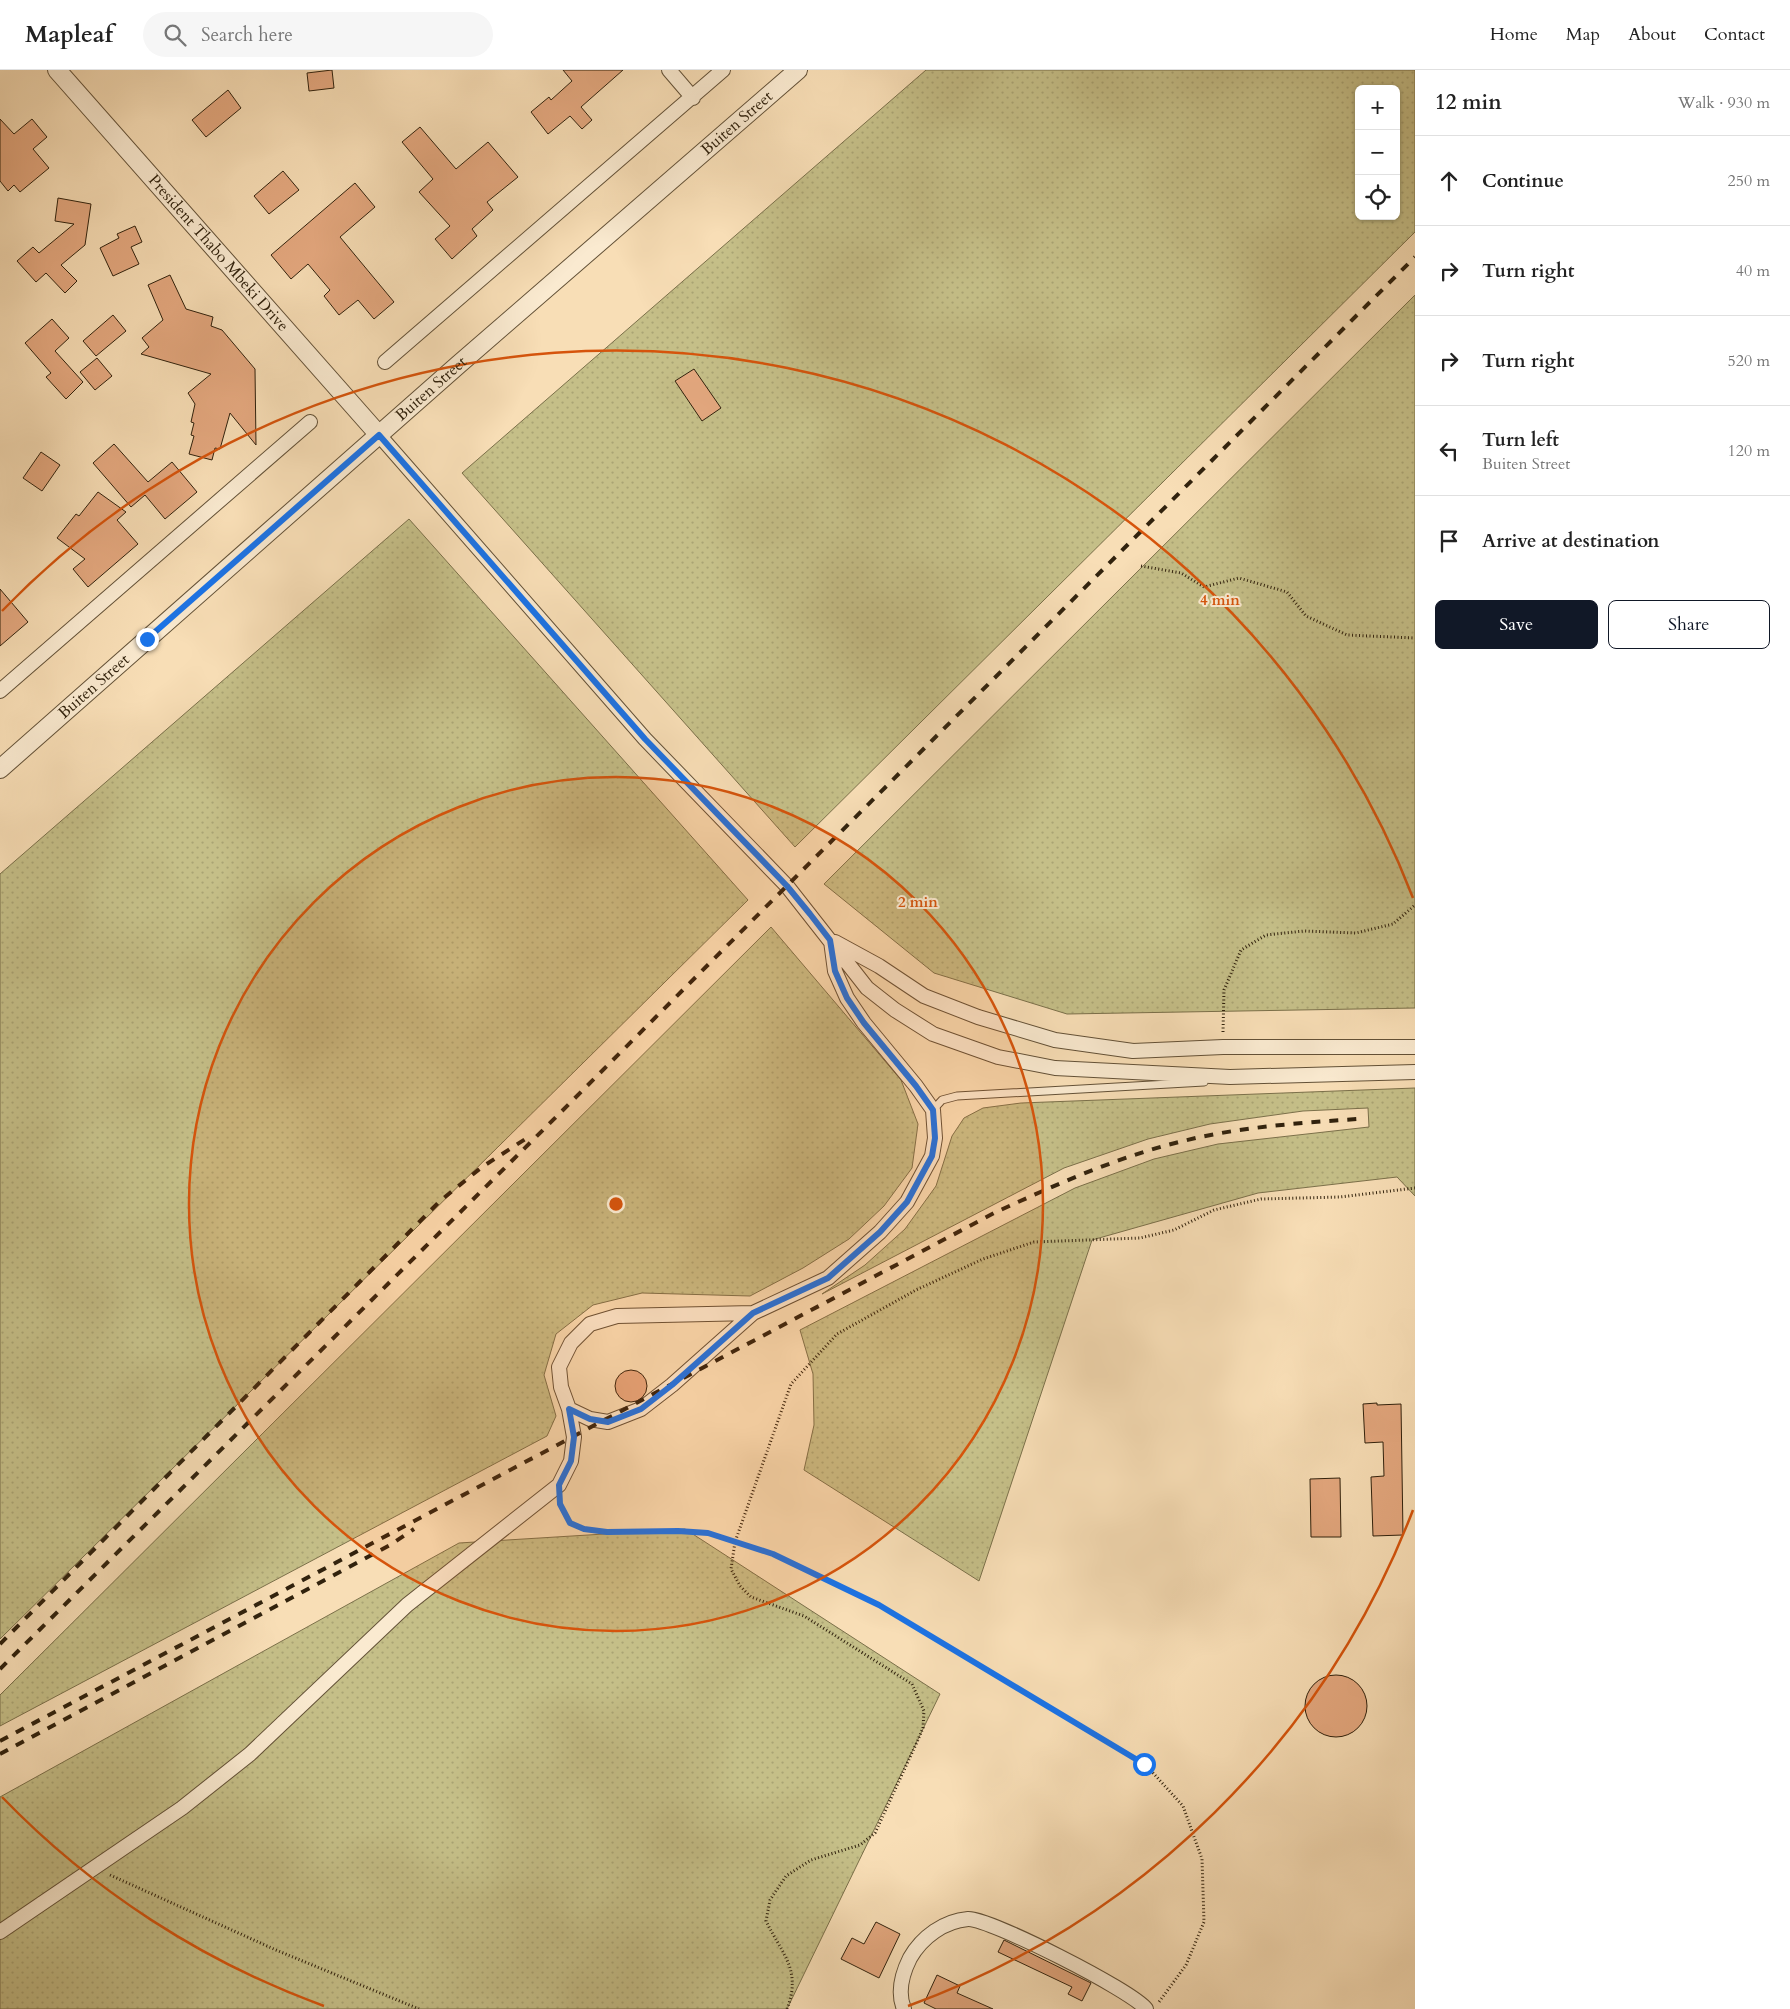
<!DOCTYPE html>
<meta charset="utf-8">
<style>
body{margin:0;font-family:Cardo,serif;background:#f6f6f6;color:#222}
.controls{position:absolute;right:15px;top:15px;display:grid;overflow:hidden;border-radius:8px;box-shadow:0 1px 4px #0004}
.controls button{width:45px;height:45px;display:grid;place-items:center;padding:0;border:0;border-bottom:1px solid #e0e0e0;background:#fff;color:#222;font:25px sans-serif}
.stop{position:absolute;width:15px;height:15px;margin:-11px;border:4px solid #1a73e8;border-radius:50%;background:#fff}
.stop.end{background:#1a73e8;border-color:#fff;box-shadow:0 1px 5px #0008}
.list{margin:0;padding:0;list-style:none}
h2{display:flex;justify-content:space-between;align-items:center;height:65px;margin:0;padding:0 20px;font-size:21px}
h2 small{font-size:16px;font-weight:400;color:#767676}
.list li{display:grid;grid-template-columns:32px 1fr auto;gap:15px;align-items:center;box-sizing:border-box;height:90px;padding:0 20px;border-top:1px solid #e0e0e0}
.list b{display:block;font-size:19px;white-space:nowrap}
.list p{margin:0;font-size:16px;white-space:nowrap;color:#767676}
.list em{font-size:16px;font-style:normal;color:#767676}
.actions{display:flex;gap:10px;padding:15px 20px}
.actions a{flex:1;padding:11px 0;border:1px solid #111827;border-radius:8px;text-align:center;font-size:18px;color:#111827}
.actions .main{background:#111827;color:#fff}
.icon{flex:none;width:28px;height:28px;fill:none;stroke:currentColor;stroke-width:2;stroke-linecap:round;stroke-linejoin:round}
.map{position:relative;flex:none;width:1415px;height:1939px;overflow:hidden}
header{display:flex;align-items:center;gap:30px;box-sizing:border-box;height:70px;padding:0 25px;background:#fff;border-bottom:1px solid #e0e0e0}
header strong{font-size:24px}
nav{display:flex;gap:28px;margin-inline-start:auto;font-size:18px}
.search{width:350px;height:45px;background:#f6f6f6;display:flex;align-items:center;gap:12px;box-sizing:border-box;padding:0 18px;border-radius:28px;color:#767676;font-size:19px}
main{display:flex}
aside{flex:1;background:#fff}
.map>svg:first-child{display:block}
</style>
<header>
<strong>Mapleaf</strong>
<div class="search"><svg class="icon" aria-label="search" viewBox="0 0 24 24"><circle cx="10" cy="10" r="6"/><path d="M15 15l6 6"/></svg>Search here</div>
<nav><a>Home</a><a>Map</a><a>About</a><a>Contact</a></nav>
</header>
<main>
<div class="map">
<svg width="1415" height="1939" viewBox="0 0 1415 1939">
<defs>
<pattern id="grass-dots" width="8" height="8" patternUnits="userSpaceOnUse" patternTransform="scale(1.25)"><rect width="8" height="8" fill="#c5bf88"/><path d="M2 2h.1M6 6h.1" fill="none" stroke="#aaa474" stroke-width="1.8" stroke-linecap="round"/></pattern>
</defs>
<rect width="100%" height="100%" fill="#f8deb6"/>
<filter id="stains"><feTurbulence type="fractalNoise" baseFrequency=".004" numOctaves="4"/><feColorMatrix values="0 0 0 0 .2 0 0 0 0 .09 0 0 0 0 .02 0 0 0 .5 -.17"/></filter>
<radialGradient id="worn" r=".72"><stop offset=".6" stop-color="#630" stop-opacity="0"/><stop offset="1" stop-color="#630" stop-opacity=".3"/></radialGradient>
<path fill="url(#grass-dots)" stroke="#7b704a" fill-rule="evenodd" d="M926,0H1415V162L795,777L462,403ZM1359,19H1396V146H1359Z
M1415,225V938L1067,944L934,903L824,814Z
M409,449L748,830L0,1569V804Z
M771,857L901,1010L918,1054L912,1098L884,1136L849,1169L803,1198L750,1226L642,1223L593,1235L556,1264L544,1305L556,1346L547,1366L0,1656V1625Z
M1415,1018V1126L1397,1107L1258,1123L1092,1170L979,1511L804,1400L814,1355L813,1304L800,1260L1075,1118L1154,1089L1218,1074L1369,1057L1368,1038L1303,1041L1210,1054L1148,1069L1064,1098L822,1224L865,1195L905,1159L936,1116L952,1066L964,1048L983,1038L1021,1033Z
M685,1459L940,1624L787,1939H0V1727L459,1473Z"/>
<path fill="#e4a87f" stroke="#31220d" d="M332,0L334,18L309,21L307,3Z
M563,0H623L581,37L592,50L582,59L570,46L548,64L531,42L549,27L551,30L572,11Z
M228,20L241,38L206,67L192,50Z
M0,49L14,64L32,49L47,67L33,79L49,98L20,122L14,115L8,121L0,111Z
M420,57L456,99L488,72L518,107L487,132L493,140L472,159L477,166L452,189L435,169L450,156L419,122L433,109L402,72Z
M283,101L299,120L269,144L254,126Z
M355,113L375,137L340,167L394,232L374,249L358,230L339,245L324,226L330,220L308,194L291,209L271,185Z
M58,128L91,134L85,175L61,195L77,211L65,223L46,203L36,212L17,191L33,177L39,183L74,154L55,151Z
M135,156L142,172L131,177L139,194L113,206L100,178L119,168L117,164Z
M170,205L186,239L213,247L211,256L222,260L255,299L256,375L230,343L220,379L215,378L212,390L189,384L194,366L191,365L194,353L191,352L195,334L188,323L211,304L141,284L149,277L142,268L163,250L148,215Z
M113,245L126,261L96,286L83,271Z
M52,249L69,268L55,281L83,312L66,329L46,307L51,303L25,273Z
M97,288L112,306L95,320L80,302Z
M694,299L721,338L702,351L675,311Z
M114,374L148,412L172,392L197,422L165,449L145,425L131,437L93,393Z
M41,382L60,395L42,421L23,408Z
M98,422L126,442L117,450L138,474L88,517L73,499L85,489L57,468L76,444L79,446Z
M0,519L28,552L0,576Z
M615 1316a16 16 0 1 1 32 0a16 16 0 1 1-32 0Z
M1377,1333V1335L1401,1334L1403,1465L1373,1466L1371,1407L1384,1406L1383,1372L1365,1373L1363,1334Z
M1340,1408L1341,1467H1311L1310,1409Z
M1305 1636a31 31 0 1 1 62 0a31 31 0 1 1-62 0Z
M876,1852L900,1864L879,1908L841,1889L852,1868L864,1874Z
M1004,1870L1091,1913L1082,1931L1068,1924L1072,1917L998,1882Z
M937,1905L960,1916L957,1923L993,1939H936L924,1933Z"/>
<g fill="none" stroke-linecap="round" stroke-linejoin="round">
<defs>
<path id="service" d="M933,1040L942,1030L957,1026L1204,1012"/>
<path id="minor" d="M669,0L693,28
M385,292L723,0
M379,365L645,669L787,816L867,918L895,940L933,964L998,987L1055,998L1230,1007L1415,1002
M0,621L310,352
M835,872L879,896L924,926L978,947L1055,970L1133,981L1223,977H1415
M569,1339L590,1349L608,1352L641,1339L672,1315L753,1243L828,1208L880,1162L907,1132L932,1086L935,1068L933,1040L916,1016L864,953L847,928L835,901L831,871
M0,1862L182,1738L250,1684L407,1535L559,1415L571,1391L574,1367L569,1339L561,1317L559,1297L571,1273L590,1254L617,1246L753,1243
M904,1939C897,1922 902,1904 910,1888C922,1867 944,1851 968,1849C989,1848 1133,1921 1146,1939"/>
<g id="tertiary">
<path id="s1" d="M57,0L379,365"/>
<path id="s2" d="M0,699L458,295L798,0"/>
</g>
</defs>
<use href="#service" stroke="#635137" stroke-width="9"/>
<use href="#minor" stroke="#635137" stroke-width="16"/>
<use href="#tertiary" stroke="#635137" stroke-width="20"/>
<path stroke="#31220d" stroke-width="3" stroke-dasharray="1 2.5" stroke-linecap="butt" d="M1141,496L1181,503L1204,517L1239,508L1287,522L1306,546L1347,565L1415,568
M1223,962L1224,920L1241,880L1266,865L1304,861L1356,863L1393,854L1415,835
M560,1434L570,1453L584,1459L607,1462L678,1461L708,1463L773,1484L879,1535L1144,1693L1183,1736L1202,1789L1204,1852L1186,1895L1159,1932
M110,1805L276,1880L419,1939
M787,1939C802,1900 782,1884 766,1851L770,1830L786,1806L811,1790L860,1775L875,1763L917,1672L923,1658L924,1641L912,1614L804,1546L751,1527L740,1516L731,1499L735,1472L791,1314L837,1264L916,1220L983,1189L1034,1172L1140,1168L1174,1160L1214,1140L1261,1129L1340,1127L1415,1118"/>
<use href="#service" stroke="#faead0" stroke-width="7"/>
<use href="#minor" stroke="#faead0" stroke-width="14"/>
<use href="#tertiary" stroke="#faead0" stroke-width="18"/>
<path stroke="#31220d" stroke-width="4" stroke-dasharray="9 9" stroke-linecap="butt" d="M0,1574L440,1131L482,1097L530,1066
M0,1599L549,1054L1415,187
M0,1671L994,1143C1055,1115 1117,1087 1183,1071C1240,1057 1298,1053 1357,1049
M0,1684L390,1475L414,1459"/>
</g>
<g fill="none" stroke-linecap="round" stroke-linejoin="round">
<path stroke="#1a73e8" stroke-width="6" d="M147,569L379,365L645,669L787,816L810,844L830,870L835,901L847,928L864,953L916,1016L933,1040L935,1068L932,1086L907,1132L880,1162L828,1208L753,1243L672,1315L641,1339L608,1352L590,1349L569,1339L574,1367L571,1391L559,1415L560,1434L570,1453L584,1459L607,1462L678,1461L708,1463L773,1484L879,1535L1144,1694"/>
</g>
<circle cx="616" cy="1134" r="427" fill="#d6540c" fill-opacity=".12"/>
<g fill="none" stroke="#d6540c" stroke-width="2.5">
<circle cx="616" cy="1134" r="427"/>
<path d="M1413 1440A854 854 0 0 1 908 1936M324 1936A854 854 0 0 1 2 1727M2 541A854 854 0 0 1 1413 828"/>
</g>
<g text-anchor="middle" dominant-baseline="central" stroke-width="4" stroke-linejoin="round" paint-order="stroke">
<g font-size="16" fill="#31220d" stroke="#faead0">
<text stroke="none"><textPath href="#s2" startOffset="980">Buiten Street</textPath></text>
<text stroke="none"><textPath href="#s1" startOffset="244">President Thabo Mbeki Drive</textPath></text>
<text stroke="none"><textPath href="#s2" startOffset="575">Buiten Street</textPath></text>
<text stroke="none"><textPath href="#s2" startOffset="125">Buiten Street</textPath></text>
</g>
</g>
<circle cx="616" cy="1134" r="8" fill="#d6540c" stroke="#faead0" stroke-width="2.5"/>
<g font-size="15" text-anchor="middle" font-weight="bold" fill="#d6540c" stroke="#faead0" stroke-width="4" stroke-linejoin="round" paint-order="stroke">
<text x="1220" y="535">4 min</text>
<text x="918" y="837">2 min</text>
</g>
<rect width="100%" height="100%" filter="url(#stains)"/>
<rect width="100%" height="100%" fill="url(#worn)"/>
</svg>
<div class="controls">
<button>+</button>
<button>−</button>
<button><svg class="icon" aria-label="locate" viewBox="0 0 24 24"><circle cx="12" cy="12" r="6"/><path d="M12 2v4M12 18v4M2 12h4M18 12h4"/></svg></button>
</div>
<div class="stop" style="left:1144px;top:1694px"></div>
<div class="stop end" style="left:147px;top:569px"></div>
</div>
<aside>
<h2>12 min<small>Walk · 930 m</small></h2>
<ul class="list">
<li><svg class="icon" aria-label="ahead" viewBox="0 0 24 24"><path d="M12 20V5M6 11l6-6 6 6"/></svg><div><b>Continue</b></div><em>250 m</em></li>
<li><svg class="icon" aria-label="right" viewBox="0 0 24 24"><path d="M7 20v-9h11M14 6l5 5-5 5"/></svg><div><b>Turn right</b></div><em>40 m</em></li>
<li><svg class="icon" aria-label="right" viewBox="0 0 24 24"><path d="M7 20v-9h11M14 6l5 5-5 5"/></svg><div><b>Turn right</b></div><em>520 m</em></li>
<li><svg class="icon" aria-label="left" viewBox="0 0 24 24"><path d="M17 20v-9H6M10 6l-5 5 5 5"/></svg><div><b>Turn left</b><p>Buiten Street</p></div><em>120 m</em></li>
<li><svg class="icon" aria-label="arrive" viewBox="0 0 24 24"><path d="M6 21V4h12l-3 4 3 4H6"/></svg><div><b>Arrive at destination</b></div></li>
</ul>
<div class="actions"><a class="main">Save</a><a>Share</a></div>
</aside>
</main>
